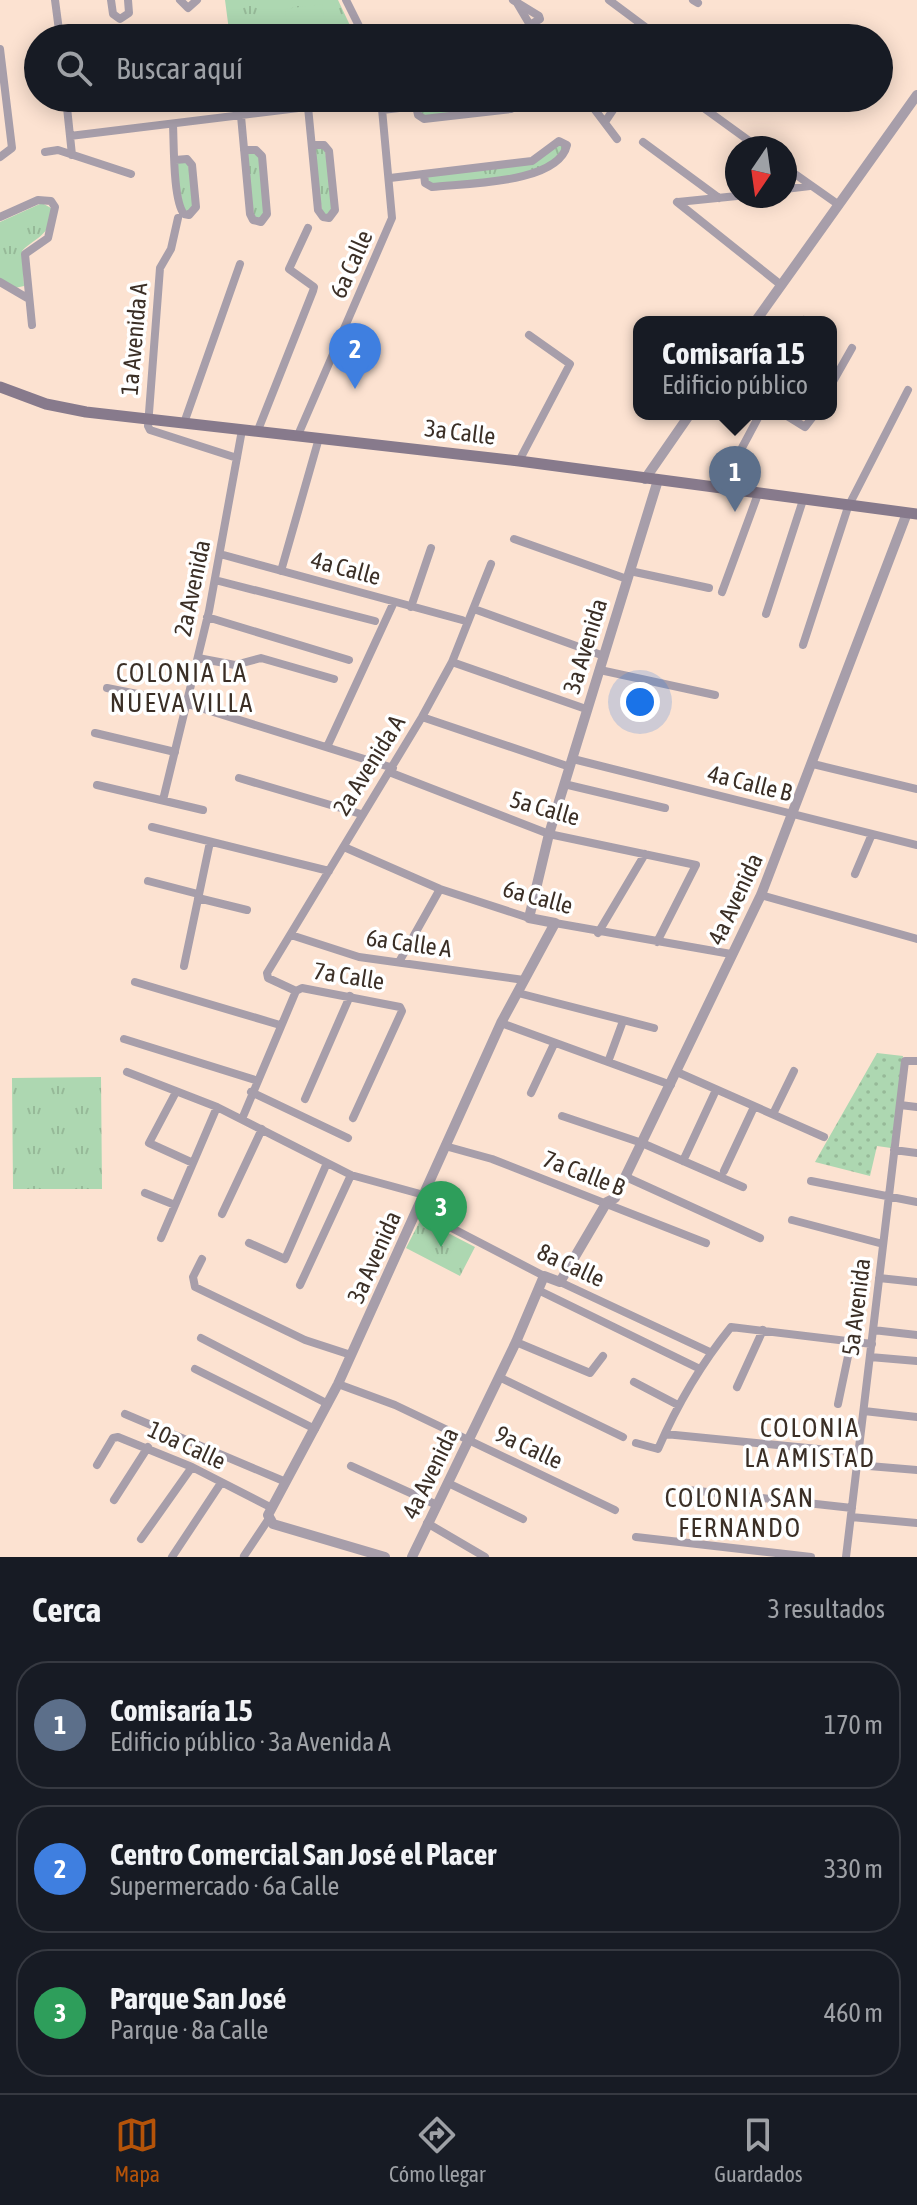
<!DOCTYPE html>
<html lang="es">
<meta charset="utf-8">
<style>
body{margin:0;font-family:"Asap Condensed",sans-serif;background:#20242c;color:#f1f3f6}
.compass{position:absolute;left:725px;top:136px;width:72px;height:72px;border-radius:50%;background:#171b24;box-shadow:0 4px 20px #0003;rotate:193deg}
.you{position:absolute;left:640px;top:702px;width:28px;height:28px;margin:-20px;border:6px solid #fff;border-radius:50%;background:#1a73e8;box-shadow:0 0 0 12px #1a73e833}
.badge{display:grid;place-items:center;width:52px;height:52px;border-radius:50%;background:#b45309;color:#fff;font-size:26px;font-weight:700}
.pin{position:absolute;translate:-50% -66px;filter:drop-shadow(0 2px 4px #0008)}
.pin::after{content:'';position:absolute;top:42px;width:28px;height:24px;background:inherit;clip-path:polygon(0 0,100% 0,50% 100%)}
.popup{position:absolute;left:633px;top:316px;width:204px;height:104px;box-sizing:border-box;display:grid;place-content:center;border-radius:16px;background:#171b24;filter:drop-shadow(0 2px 6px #0005);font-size:26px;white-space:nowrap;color:#9ea1a6}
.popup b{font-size:30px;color:#f1f3f6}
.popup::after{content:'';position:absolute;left:50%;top:100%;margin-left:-16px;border:16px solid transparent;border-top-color:#171b24}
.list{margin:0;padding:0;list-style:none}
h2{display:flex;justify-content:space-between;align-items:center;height:104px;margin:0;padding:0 32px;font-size:34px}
h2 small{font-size:26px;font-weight:400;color:#9ea1a6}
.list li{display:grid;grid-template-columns:52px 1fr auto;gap:24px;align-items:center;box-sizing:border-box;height:128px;margin:0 16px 16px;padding:0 16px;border:2px solid #363941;border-radius:32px}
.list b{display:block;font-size:30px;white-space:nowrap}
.list p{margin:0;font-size:26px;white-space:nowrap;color:#9ea1a6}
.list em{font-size:26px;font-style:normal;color:#9ea1a6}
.icon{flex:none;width:44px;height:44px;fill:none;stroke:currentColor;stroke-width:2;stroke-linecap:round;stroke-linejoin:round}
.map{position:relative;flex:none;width:917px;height:1557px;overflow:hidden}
.search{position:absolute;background:#171b24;box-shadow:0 4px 20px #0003;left:24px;right:24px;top:24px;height:88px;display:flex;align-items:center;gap:20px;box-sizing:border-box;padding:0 28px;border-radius:44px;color:#9ea1a6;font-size:30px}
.sheet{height:536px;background:#171b24}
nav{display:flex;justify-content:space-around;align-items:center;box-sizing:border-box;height:112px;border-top:2px solid #363941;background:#171b24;font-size:22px;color:#9ea1a6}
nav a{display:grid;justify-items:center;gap:4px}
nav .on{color:#b45309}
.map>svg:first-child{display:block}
</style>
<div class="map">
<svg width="917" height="1557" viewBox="0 0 917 1557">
<defs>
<pattern id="grass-dots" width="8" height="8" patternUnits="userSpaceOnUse" patternTransform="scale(2)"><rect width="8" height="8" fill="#add7b1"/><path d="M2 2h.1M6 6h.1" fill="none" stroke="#96b998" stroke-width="1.8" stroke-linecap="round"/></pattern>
<pattern id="park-tufts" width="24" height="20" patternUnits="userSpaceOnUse" patternTransform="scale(2)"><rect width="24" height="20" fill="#add7b1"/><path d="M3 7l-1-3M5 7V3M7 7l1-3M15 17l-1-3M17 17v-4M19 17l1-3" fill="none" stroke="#96b998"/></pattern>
</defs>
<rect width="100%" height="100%" fill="#fce2d1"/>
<path fill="url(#grass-dots)" d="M877,1053L903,1056L891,1148L877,1146L870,1176L815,1162Z"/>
<path fill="url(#park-tufts)" d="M225,0H338L356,38H230Z
M252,98H319L253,107Z
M486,98H525L511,109L424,119L416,106Z
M559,141L567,145L540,174L432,187L424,174L532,161Z
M312,145H324L335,210L323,217Z
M244,150L259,151L267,214L255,222Z
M187,159L196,207L184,214L175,160Z
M42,203L51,208C52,236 37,236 22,251L24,286L15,288L0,280V222Z
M101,1077L102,1189H13L12,1078Z
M421,1219L475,1247L460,1276L406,1248Z"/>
<path fill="#add7b1" d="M322,4L325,26L288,31L285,9Z"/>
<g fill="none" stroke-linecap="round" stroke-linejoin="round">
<path stroke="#a79eaa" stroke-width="8" d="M55,0L60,38
M111,0L113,14L120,19L129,13L128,0
M180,0L188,8L197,0
M346,0L365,38
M513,0L539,16L540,19L530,25L517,3
M609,0L660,38
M693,0L698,3
M428,38L449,28L469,38
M570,38L573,35L579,38
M0,49L12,148L0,157
M66,98L72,155
M586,98L617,139
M690,98L759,148
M416,106L418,115L424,119L511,109L525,98
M308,107L318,210L323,217L329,218L335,210L329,151L324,145H312
M382,110L486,98
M241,116L250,214L253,220L261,222L267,214L262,156L256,150H244
M605,122L621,98
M173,125C174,144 173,201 184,214L189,215L196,207L192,165L187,159L175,160
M70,136L380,98
M643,142L719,198
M45,152L58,150L131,174
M785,167L839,205
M390,178L532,161L559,141L567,145C558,184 466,183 432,187L425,183L424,174
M785,189L810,186
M677,202L781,285
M678,202L737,196
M0,217L38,200L51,201L55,207L48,238L25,254L32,325
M178,218L171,249L160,268L148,426L150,430L237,458
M0,282L29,299
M683,321L686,322
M803,322L804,320
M831,385L852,348
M784,414L805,427L815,414
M184,423L240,264
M258,430L313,291L314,287L289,269L308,228
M298,435L392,218L381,98
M519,461L570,364L529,335
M720,489L760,414
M514,539L627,579
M220,554L462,620
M281,571L319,438
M630,571L709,588
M215,580L375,621
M722,592L758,494
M411,607L431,548
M474,609L604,656
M766,614L803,500
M207,617L349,660
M803,645L848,507L908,390
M198,658L235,665L261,658L334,679
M452,662L586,709
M600,670L715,695
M107,688L188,704L393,768
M422,717L570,767
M95,733L175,752
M327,747L394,602
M573,759L917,845
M813,764L917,789
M389,772L549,834L696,865L657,942
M239,778L361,814
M564,784L665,808
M97,785L203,810
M163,800L209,611L242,430
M152,827L329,871
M344,847L440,889L529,918
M855,874L872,834
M148,881L198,894
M761,895L917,939
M198,898L247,910
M555,923L731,954
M598,933L645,854
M291,935L359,957L524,980
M399,962L440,889
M184,966L210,842
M135,982L280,1025
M518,993L654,1028
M501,1023L671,1085
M124,1039L255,1080
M608,1062L623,1021
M127,1072L217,1107L351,1175L424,1195
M677,1072L824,1137
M176,1092L149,1143L193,1163
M251,1092L348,1138
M531,1093L554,1044
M305,1099L350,996
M900,1105L917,1107
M773,1114L794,1071
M562,1116L642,1143L743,1187
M353,1118L402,1011L400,1007L302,988L296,991L268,978L267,973L422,717L452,662L491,564
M242,1119L296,991
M445,1146L492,1159L706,1243
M894,1150L917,1153
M683,1161L716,1090
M724,1171L754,1107
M626,1177L760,1238
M811,1181L917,1202
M145,1193L175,1205
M417,1210L544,1276
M222,1214L262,1129
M792,1220L883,1244
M161,1238L217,1107
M249,1243L285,1259L327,1163
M202,1259L193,1277L195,1287L305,1340L351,1355
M879,1278L917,1282
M560,1282L710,1352
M300,1285L351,1175
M538,1290L700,1369
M873,1330L917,1335
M201,1338L328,1404
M516,1342L590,1373L603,1356
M870,1357L917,1361
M195,1369L315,1429
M499,1377L623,1437
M634,1382L678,1405
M338,1384L395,1405L615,1510
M737,1387L763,1330
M838,1404L851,1342
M864,1411L917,1417
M125,1414L286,1482
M665,1434L859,1453
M636,1443L658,1449C677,1405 701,1364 731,1327L872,1344
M97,1465L113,1438L118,1437L192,1467L272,1508
M857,1465L917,1470
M351,1466L437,1505
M448,1483L523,1519
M689,1490L852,1508
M114,1500L148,1447
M851,1517L917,1523
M427,1523L485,1557
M636,1537L811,1557
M141,1539L192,1467
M244,1556L268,1520
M172,1557L221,1483
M846,1557L905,1061H917"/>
<path stroke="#a79eaa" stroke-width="10" d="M755,322L917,95
M645,479L690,414
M385,1557L273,1524L268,1515L338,1384L501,1023L555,923L529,918L549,834L658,480
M412,1557L516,1342L544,1276L560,1282L607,1202L615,1198L761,895L907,513"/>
<path stroke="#877a8c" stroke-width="11" d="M0,387L46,404L86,412L519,461L917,514"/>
</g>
<g text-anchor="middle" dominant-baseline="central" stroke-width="7" stroke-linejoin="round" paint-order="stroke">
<g font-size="24" fill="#3b2f26" stroke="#fff">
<text transform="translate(351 264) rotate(-66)">6a Calle</text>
<text transform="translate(134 339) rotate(-85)">1a Avenida A</text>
<text transform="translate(460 432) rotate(7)">3a Calle</text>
<text transform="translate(346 568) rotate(15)">4a Calle</text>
<text transform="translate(192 588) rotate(-78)">2a Avenida</text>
<text transform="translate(585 646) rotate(-73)">3a Avenida</text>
<text transform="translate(369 765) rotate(-58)">2a Avenida A</text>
<text transform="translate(750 783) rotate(14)">4a Calle B</text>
<text transform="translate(545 808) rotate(16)">5a Calle</text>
<text transform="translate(538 897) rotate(15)">6a Calle</text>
<text transform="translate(735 899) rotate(-65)">4a Avenida</text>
<text transform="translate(409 943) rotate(8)">6a Calle A</text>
<text transform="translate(349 976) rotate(9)">7a Calle</text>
<text transform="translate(584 1173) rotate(21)">7a Calle B</text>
<text transform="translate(374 1257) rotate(-66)">3a Avenida</text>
<text transform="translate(571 1265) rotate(25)">8a Calle</text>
<text transform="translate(856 1307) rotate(-83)">5a Avenida</text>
<text transform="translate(187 1445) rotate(25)">10a Calle</text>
<text transform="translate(529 1447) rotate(25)">9a Calle</text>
<text transform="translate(430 1473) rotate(-64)">4a Avenida</text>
</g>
<g font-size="26" letter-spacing="2" fill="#3b2f26" stroke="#fff">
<text x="182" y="673">COLONIA LA<tspan x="182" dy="30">NUEVA VILLA</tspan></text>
<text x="810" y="1428">COLONIA<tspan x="810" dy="30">LA AMISTAD</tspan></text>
<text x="740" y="1498">COLONIA SAN<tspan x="740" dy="30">FERNANDO</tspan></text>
</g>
</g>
</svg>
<svg class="compass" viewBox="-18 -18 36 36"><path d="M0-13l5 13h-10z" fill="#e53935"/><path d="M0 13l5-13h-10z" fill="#9ea1a6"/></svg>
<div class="you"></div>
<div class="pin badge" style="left:735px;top:512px;background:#5c6f8a">1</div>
<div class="popup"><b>Comisaría 15</b>Edificio público</div>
<div class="pin badge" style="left:355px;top:389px;background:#3f7fe0">2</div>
<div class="pin badge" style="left:441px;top:1247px;background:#2e9e5b">3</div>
<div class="search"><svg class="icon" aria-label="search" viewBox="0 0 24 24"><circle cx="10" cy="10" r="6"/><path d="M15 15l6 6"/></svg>Buscar aquí</div>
</div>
<section class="sheet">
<h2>Cerca<small>3 resultados</small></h2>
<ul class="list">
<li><span class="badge" style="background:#5c6f8a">1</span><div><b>Comisaría 15</b><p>Edificio público · 3a Avenida A</p></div><em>170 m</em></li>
<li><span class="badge" style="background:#3f7fe0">2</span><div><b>Centro Comercial San José el Placer</b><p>Supermercado · 6a Calle</p></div><em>330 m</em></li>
<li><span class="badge" style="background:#2e9e5b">3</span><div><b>Parque San José</b><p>Parque · 8a Calle</p></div><em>460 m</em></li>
</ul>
</section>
<nav>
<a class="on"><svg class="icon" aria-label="map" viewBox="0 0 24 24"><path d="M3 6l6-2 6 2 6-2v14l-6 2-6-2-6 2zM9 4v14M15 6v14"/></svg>Mapa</a>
<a><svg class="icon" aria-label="directions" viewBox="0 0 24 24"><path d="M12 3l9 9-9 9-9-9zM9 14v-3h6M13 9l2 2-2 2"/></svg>Cómo llegar</a>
<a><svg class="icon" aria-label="saved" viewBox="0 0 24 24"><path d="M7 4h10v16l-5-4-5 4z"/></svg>Guardados</a>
</nav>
